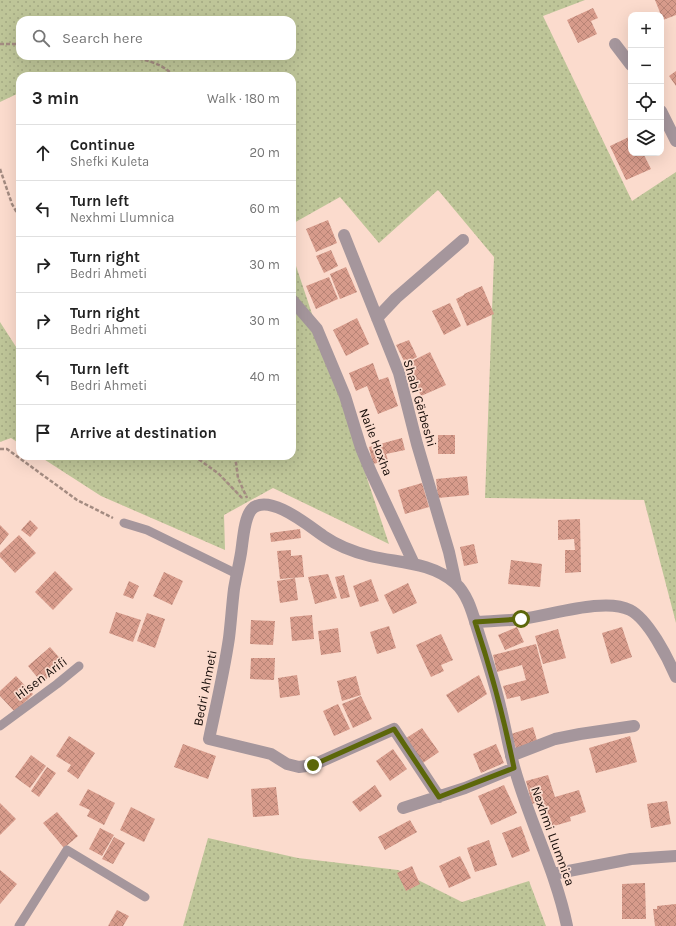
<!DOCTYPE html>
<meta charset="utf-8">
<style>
body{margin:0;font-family:Karla,sans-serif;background:#f6f6f6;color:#222}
.controls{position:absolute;right:12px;top:12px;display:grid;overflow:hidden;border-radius:8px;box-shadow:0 4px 16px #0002}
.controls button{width:36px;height:36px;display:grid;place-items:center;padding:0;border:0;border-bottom:1px solid #e0e0e0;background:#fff;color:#222;font:20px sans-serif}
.stop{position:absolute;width:12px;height:12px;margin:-9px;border:3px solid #5c670a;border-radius:50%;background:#fff}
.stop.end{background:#5c670a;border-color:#fff;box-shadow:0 1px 4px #0008}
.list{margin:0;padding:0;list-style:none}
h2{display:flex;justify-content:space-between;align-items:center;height:52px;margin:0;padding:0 16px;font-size:17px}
h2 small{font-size:13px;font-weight:400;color:#767676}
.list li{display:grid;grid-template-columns:26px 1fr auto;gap:12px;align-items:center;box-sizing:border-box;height:56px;padding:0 16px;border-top:1px solid #e0e0e0}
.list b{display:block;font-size:15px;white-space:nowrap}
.list p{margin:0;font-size:13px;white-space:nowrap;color:#767676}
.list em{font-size:13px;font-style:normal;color:#767676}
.icon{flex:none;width:22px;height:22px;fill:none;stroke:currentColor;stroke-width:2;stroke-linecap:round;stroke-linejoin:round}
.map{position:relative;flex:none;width:676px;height:926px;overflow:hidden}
.search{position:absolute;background:#fff;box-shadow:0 4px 16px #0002;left:16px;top:16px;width:280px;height:44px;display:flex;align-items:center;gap:10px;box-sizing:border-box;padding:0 14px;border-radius:12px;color:#767676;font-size:15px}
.panel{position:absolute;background:#fff;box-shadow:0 4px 16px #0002;left:16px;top:72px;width:280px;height:388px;border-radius:12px}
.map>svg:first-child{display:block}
</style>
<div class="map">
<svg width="676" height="926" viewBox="0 0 676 926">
<defs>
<pattern id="grass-dots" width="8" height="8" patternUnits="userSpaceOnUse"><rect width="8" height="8" fill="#bec598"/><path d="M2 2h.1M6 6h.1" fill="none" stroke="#a3a882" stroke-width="1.8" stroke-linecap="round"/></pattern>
<pattern id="building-cross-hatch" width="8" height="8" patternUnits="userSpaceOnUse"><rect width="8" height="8" fill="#d79b8b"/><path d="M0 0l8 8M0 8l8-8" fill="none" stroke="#b88476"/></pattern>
</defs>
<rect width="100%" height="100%" fill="#fbdbcd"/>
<path fill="url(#grass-dots)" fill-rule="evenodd" d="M0,0H585L543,16L632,201L676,172V623L644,500L485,498L494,257L438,190L379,243L340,197L292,224V76H20V94L19,93L0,102ZM20,20H292V56H20Z
M292,254L389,544L273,488L224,515L225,550L101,496L39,456H292Z
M0,322L20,353V444L11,438L0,442Z
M208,838L298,858L398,870L462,902L529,881L546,926H183Z"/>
<path fill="url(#building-cross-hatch)" d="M655,0H676V15L663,20Z
M593,8L598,18L591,21L597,34L578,43L567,20Z
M676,71V86L669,76Z
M631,136V153H643L651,169L626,180L610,146Z
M328,220L337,243L316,252L306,229Z
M331,250L338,266L324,273L316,256Z
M346,267L357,292L340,299L330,274Z
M329,277L338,299L316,309L306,286Z
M482,286L494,314L467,326L456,299L464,295V294Z
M450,303L461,326L444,335L432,311Z
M357,318L369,344L346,356L333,330Z
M409,340L417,357L405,363L396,345Z
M430,352L446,385L421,396L406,364Z
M373,363L379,380L388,377L398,406L378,414L367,386L356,391L349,373Z
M438,435H455V454H438Z
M402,438L405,450L386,454L388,460L373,464L369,447Z
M467,476L469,495L438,498L436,479Z
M422,483L429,507L405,514L398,490Z
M580,519L581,572L565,573V550H575L574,539L558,540V520Z
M30,520L38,528L30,537L21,530Z
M0,525L9,534L0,545Z
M300,529L301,538L271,542L270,533Z
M19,535L36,553L15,573L0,557V553Z
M474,544L478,563L464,566L460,547Z
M291,550V556L302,555L304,577L280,579L277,551Z
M511,560L542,564L540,587L508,584Z
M55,571L73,589L53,610L35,592Z
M164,572L183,581L172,605L153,596Z
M328,574L337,598L315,604L308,577Z
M344,575L350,597L341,599L335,577Z
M295,578L298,600L280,603L277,581Z
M371,579L379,601L360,607L353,586Z
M129,581L139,586L133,599L123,595Z
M408,583L417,603L393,614L384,595Z
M116,612L141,620L133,642L109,633Z
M147,613L165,619L155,648L137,641Z
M312,615L314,639L292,641L290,617Z
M251,620L275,621L273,645L250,644Z
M389,626L396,648L377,654L370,632Z
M517,627L524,642L505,650L498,635Z
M622,627L632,657L611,664L602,633Z
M338,628L341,652L321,655L318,631Z
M558,629L566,658L543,664L535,636Z
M441,634L453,660L441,665L444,671L431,677L416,645Z
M536,644L549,693L521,701L520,696L507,699L503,686L526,680L522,665L497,672L493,655Z
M50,647L64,663L42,683L28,666Z
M251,658H275L274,680L250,679Z
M297,675L300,695L280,698L278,678Z
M479,675L487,694L458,713L446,695Z
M16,676L33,694L15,712L0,696V691Z
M356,676L361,695L342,701L337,681Z
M361,696L372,719L353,728L342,704Z
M338,704L350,729L334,736L323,711Z
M533,727L538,744L517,751L511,734Z
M422,728L439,752L420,765L403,740Z
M69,736L95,753L78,779L67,771L71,765L56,756Z
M630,736L637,762L596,773L589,748Z
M183,744L216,756L208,779L174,767Z
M496,744L504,763L481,773L473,754Z
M393,749L407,769L390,781L376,761Z
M31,755L46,766L30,788L15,777Z
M47,767L56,773L39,797L31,791Z
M548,775L555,797L579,790L586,812L570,817L571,821L547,828L539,802L532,804L526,781Z
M375,785L382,796L360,812L352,802Z
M504,785L517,813L491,825L478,796Z
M276,787L279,815L253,817L251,789Z
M88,789L115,803L104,825L87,816L90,810L79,805Z
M667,801L671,824L651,828L647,804Z
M0,803L16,819L0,835Z
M131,807L155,819L144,842L120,830Z
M57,812L78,836L64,848L43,823Z
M410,820L417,832L385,850L378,837Z
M521,826L530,851L512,858L502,833Z
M100,828L114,835L102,856L89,849Z
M114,837L125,843L113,864L102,859Z
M489,840L497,865L475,872L467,848Z
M460,856L471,878L449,888L439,866Z
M412,866L420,884L406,891L397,873Z
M0,870L17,884L0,904Z
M645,883L646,919H622V884Z
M676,904V926H655L653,909H657V906Z
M117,910L129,916L123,926H108Z"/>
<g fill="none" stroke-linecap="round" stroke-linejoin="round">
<path stroke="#a38b81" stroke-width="2.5" stroke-dasharray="4 2" stroke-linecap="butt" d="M0,44H20
M103,56C128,57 156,57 174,76
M0,169L12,204L20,218
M0,449H7L77,500L113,518
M194,456L219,474L243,499
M234,456L236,463L238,478L247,498"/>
<path stroke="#a5969c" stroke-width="9" d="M124,523L147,530L237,574
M0,726L57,684L79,666
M19,926L67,850L145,897"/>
<path stroke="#a5969c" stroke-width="12" d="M615,44L631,65
M661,111L676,141
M344,235L399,373L417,444L449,552L456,584
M292,300L317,329L345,396L361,448L371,472L414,564
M377,318L396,298L463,240
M475,622C490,621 506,621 521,619C550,616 604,597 630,610C648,619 668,658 676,677
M511,756L555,739L580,734L634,726
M439,797L394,729L313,765L299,767L287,764L271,754L209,739C216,706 224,672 229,638C231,622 232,605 234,589C236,577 239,565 241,553C243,541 244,517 252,509C269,492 310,527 325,537C338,546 354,552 370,556C399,563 431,562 455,583C468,594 473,615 478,631C486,657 495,683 501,710C506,730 509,750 515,770C530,823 556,872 567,926
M403,808L465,788L514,768
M553,874L631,859L676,856"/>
</g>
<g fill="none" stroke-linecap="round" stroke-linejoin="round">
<path stroke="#5c670a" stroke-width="5" d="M313,765L394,729L439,797L514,768C504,718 491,670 475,622L521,619"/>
</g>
<g text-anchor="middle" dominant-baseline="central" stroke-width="3.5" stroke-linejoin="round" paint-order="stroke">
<g font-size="13" fill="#160c08" stroke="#fbdbcd">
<text transform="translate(420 403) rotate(74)">Shabi Gërbeshi</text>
<text transform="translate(376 442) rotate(69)">Naile Hoxha</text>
<text transform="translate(41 678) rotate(-37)">Hisen Arifi</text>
<text transform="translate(205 688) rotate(-79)">Bedri Ahmeti</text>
<text transform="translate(553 836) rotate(70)">Nexhmi Llumnica</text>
</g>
</g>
</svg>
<div class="controls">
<button>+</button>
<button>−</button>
<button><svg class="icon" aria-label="locate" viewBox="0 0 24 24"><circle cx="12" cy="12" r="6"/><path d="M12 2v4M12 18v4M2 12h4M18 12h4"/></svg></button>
<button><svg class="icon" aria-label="layers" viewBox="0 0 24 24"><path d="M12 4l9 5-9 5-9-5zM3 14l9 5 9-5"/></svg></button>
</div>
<div class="stop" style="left:521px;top:619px"></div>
<div class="stop end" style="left:313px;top:765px"></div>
<div class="search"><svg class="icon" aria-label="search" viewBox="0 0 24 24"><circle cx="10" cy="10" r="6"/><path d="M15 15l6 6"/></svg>Search here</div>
<section class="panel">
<h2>3 min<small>Walk · 180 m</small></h2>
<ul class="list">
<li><svg class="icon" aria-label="ahead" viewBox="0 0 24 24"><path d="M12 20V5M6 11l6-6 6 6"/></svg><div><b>Continue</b><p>Shefki Kuleta</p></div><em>20 m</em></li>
<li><svg class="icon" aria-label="left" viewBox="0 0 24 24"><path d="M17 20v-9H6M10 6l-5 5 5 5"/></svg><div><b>Turn left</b><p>Nexhmi Llumnica</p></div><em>60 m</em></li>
<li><svg class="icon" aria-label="right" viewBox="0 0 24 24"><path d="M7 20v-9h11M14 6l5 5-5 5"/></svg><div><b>Turn right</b><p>Bedri Ahmeti</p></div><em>30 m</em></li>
<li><svg class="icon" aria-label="right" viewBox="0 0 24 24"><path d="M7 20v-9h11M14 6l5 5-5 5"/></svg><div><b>Turn right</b><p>Bedri Ahmeti</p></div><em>30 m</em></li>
<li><svg class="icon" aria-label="left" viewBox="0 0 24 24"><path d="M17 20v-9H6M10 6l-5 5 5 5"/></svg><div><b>Turn left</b><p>Bedri Ahmeti</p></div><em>40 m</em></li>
<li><svg class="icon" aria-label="arrive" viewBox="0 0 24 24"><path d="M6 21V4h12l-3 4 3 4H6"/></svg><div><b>Arrive at destination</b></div></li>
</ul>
</section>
</div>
